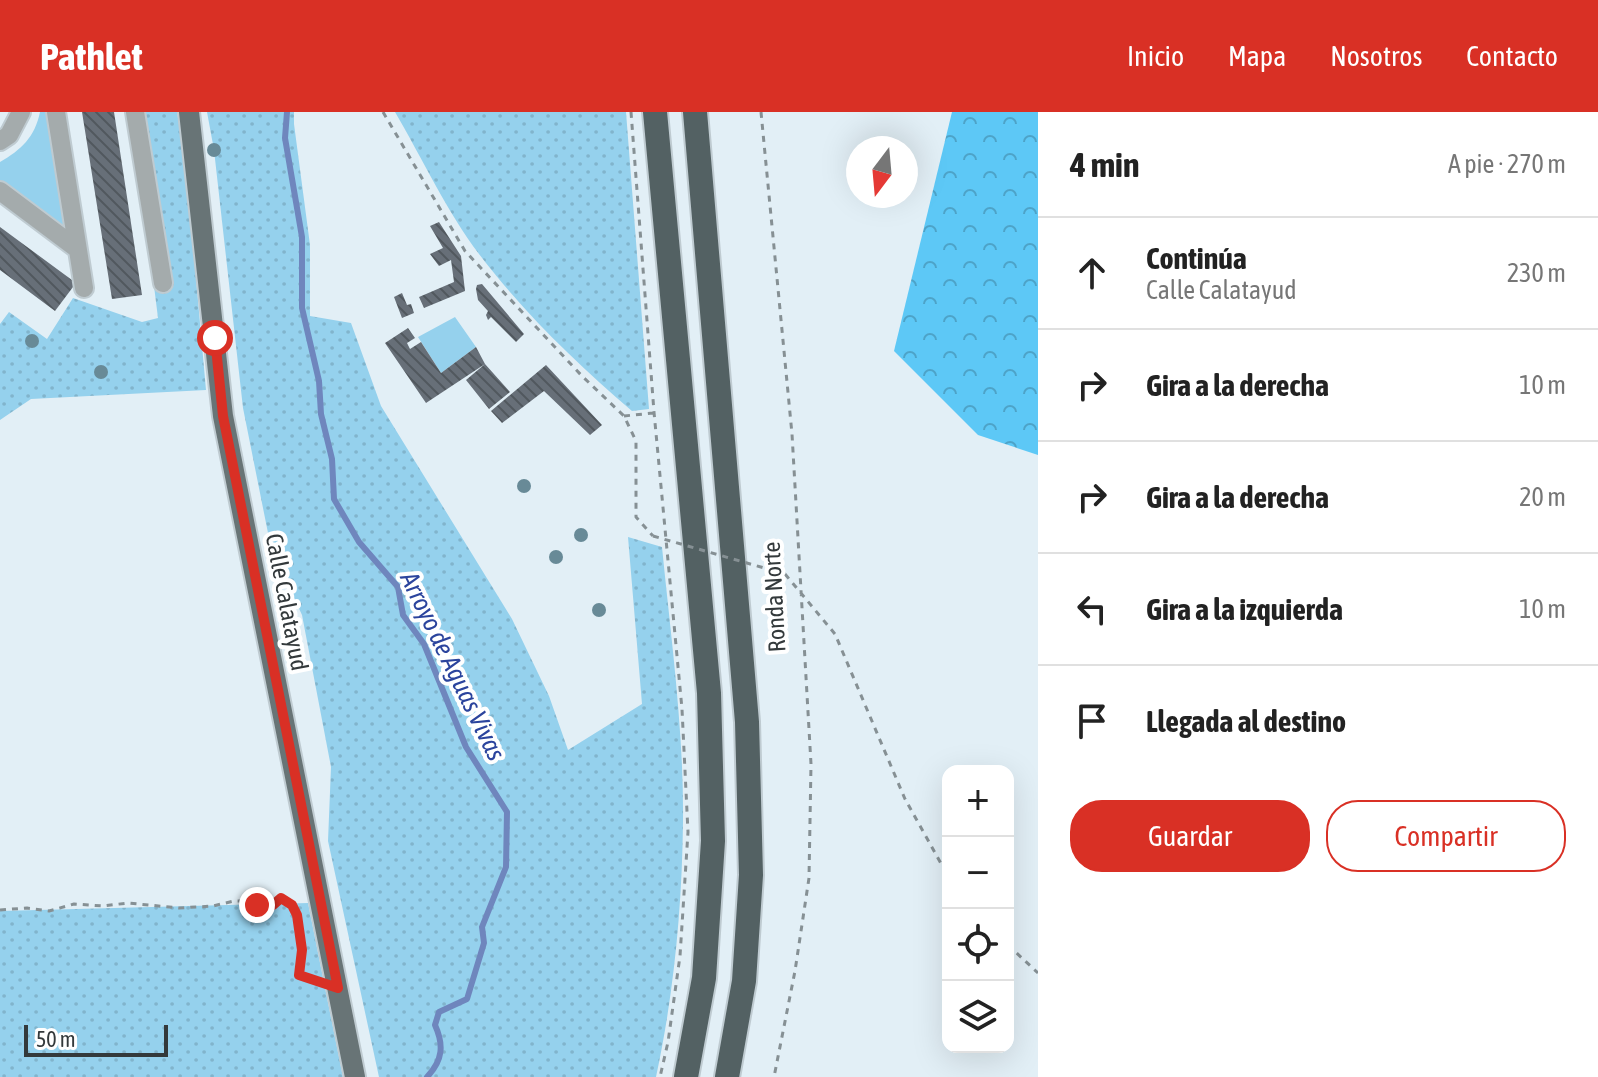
<!DOCTYPE html>
<html lang="es">
<meta charset="utf-8">
<style>
body{margin:0;font-family:"Asap Condensed",sans-serif;background:#f2f2f2;color:#222}
.controls{position:absolute;right:24px;bottom:24px;display:grid;overflow:hidden;border-radius:16px;box-shadow:0 8px 32px #0002}
.controls button{width:72px;height:72px;display:grid;place-items:center;padding:0;border:0;border-bottom:2px solid #e0e0e0;background:#fff;color:#222;font:40px sans-serif}
.compass{position:absolute;left:846px;top:24px;width:72px;height:72px;border-radius:50%;background:#fff;box-shadow:0 8px 32px #0002;rotate:196deg}
.scale{position:absolute;left:24px;bottom:20px;width:144px;box-sizing:border-box;padding-left:8px;border:4px solid #33393b;border-top:0;font-size:22px;line-height:28px;white-space:nowrap;color:#33393b;-webkit-text-stroke:6px #fff;paint-order:stroke}
.stop{position:absolute;width:24px;height:24px;margin:-18px;border:6px solid #d93025;border-radius:50%;background:#fff}
.stop.end{background:#d93025;border-color:#fff;box-shadow:0 2px 8px #0008}
.list{margin:0;padding:0;list-style:none}
h2{display:flex;justify-content:space-between;align-items:center;height:104px;margin:0;padding:0 32px;font-size:34px}
h2 small{font-size:26px;font-weight:400;color:#767676}
.list li{display:grid;grid-template-columns:52px 1fr auto;gap:24px;align-items:center;box-sizing:border-box;height:112px;padding:0 32px;border-top:2px solid #e0e0e0}
.list b{display:block;font-size:30px;white-space:nowrap}
.list p{margin:0;font-size:26px;white-space:nowrap;color:#767676}
.list em{font-size:26px;font-style:normal;color:#767676}
.actions{display:flex;gap:16px;padding:24px 32px}
.actions a{flex:1;padding:18px 0;border:2px solid #d93025;border-radius:32px;text-align:center;font-size:28px;color:#d93025}
.actions .main{background:#d93025;color:#fff}
.icon{flex:none;width:44px;height:44px;fill:none;stroke:currentColor;stroke-width:2;stroke-linecap:round;stroke-linejoin:round}
.map{position:relative;flex:none;width:1038px;height:965px;overflow:hidden}
header{display:flex;align-items:center;gap:48px;box-sizing:border-box;height:112px;padding:0 40px;background:#d93025;color:#fff}
header strong{font-size:38px}
nav{display:flex;gap:44px;margin-inline-start:auto;font-size:28px}
main{display:flex}
aside{flex:1;background:#fff}
.map>svg:first-child{display:block}
</style>
<header>
<strong>Pathlet</strong>
<nav><a>Inicio</a><a>Mapa</a><a>Nosotros</a><a>Contacto</a></nav>
</header>
<main>
<div class="map">
<svg width="1038" height="965" viewBox="0 0 1038 965">
<defs>
<pattern id="grass-dots" width="8" height="8" patternUnits="userSpaceOnUse" patternTransform="scale(2)"><rect width="8" height="8" fill="#95d1ed"/><path d="M2 2h.1M6 6h.1" fill="none" stroke="#81b4cc" stroke-width="1.8" stroke-linecap="round"/></pattern>
<pattern id="forest-crowns" width="20" height="18" patternUnits="userSpaceOnUse" patternTransform="scale(2)"><rect width="20" height="18" fill="#5dc8f6"/><path d="M2 6a3 3 0 1 1 6 0M12 15a3 3 0 1 1 6 0" fill="none" stroke="#4da3c8"/></pattern>
<pattern id="building-back-hatch" width="6" height="6" patternUnits="userSpaceOnUse" patternTransform="scale(2)"><rect width="6" height="6" fill="#676f78"/><path d="M-1 5l2 2M0 0l6 6M5-1l2 2" fill="none" stroke="#51585e"/></pattern>
</defs>
<rect width="100%" height="100%" fill="#e2eff6"/>
<path fill="url(#grass-dots)" d="M144,0H177L186,55L206,278L31,287L0,308V212L9,200L47,227L73,186L142,210L158,206L154,174L172,172Z
M207,0H294V12L310,133V204L351,211L381,294L512,507L549,584L568,638L642,592L628,425L662,435C671,526 684,619 683,710C682,796 674,881 656,965H379L328,729L331,655L302,503L271,436L243,296L214,38Z
M395,0H626L649,297L632,299C576,251 524,201 479,142C447,100 422,46 395,0Z
M308,791L343,965H0V799Z"/>
<path fill="url(#forest-crowns)" d="M952,0H1038V343L978,323L894,239Z"/>
<path fill="#95d1ed" d="M40,0H50L68,116L63,117L0,72V50C21,38 35,25 40,0Z
M455,205L476,235L441,261L418,225Z"/>
<g fill="none" stroke-linecap="round" stroke-linejoin="round">
<path stroke="#6f86bd" stroke-width="6" d="M287,0L285,26L302,125V196L319,269L321,302L332,347L334,387L359,430L398,475L403,503L424,532L466,635L507,700L506,755L482,815L484,831L467,887L439,900L435,913C444,933 443,948 427,965"/>
</g>
<path fill="url(#building-back-hatch)" d="M82,0H114L142,183L112,187Z
M439,110L461,144L465,179L424,196L419,185L454,170L451,148L439,154L430,142L443,136L430,114Z
M0,115L76,171L55,199L0,158Z
M482,172L524,222L516,230L491,205L488,208L486,203L488,199L478,188L476,177L477,173Z
M402,181L407,193L411,192L414,201L402,206L394,185Z
M408,216L415,226L407,231L410,237L421,230L441,261L476,235L485,252L426,291L385,231Z
M485,252L510,280L489,297L466,268Z
M546,253L602,313L590,323L544,279L502,311L491,299Z"/>
<g fill="none" stroke-linecap="round" stroke-linejoin="round">
<defs>
<path id="minor" d="M56,0L84,176
M135,0L163,171
M0,29L9,23L21,0
M0,79L76,136"/>
<path id="major" d="M189,0L223,304L355,965"/>
<path id="highway" d="M655,0L709,581L713,729L704,866L686,965
M695,0L747,610L751,763L744,869L727,965"/>
</defs>
<use href="#minor" stroke="#bfcbd1" stroke-width="22"/>
<use href="#major" stroke="#bfcbd1" stroke-width="24"/>
<use href="#highway" stroke="#bfcbd1" stroke-width="28"/>
<path stroke="#869094" stroke-width="3" stroke-dasharray="6 6" stroke-linecap="butt" d="M383,0L465,139L582,264L624,304L636,329V405L653,424
M631,0L654,300L682,597L688,720L680,844L668,930L660,965
M761,0L792,322L811,652L809,766L795,859L774,965
M624,304L653,301
M785,462L835,522L905,687L948,764
M0,798L27,796L49,799L74,792L103,794L128,791L179,796L213,794L234,789H245L265,795L273,793L281,786L285,787L297,803L301,822L299,863L315,868
M1008,833L1038,861"/>
<use href="#minor" stroke="#a4abac" stroke-width="18"/>
<use href="#major" stroke="#687476" stroke-width="20"/>
<use href="#highway" stroke="#536163" stroke-width="24"/>
<path stroke="#869094" stroke-width="3" stroke-dasharray="6 6" stroke-linecap="butt" d="M653,424L785,462"/>
</g>
<g fill="#688a97">
<circle cx="214" cy="38" r="7"/>
<circle cx="32" cy="229" r="7"/>
<circle cx="101" cy="260" r="7"/>
<circle cx="524" cy="374" r="7"/>
<circle cx="581" cy="423" r="7"/>
<circle cx="556" cy="445" r="7"/>
<circle cx="599" cy="498" r="7"/>
</g>
<g fill="none" stroke-linecap="round" stroke-linejoin="round">
<path stroke="#d93025" stroke-width="10" d="M215,226L223,304L338,876L299,863L302,838L297,803L292,793L281,786L273,793H257"/>
</g>
<g text-anchor="middle" dominant-baseline="central" stroke-width="8" stroke-linejoin="round" paint-order="stroke">
<g font-size="24" fill="#33393b" stroke="#fff">
<text transform="translate(774 485) rotate(-93)">Ronda Norte</text>
<text transform="translate(287 490) rotate(79)">Calle Calatayud</text>
</g>
<g font-size="26" font-style="italic" fill="#2b449d" stroke="#fff">
<text transform="translate(453 554) rotate(64)">Arroyo de Aguas Vivas</text>
</g>
</g>
</svg>
<div class="controls">
<button>+</button>
<button>−</button>
<button><svg class="icon" aria-label="locate" viewBox="0 0 24 24"><circle cx="12" cy="12" r="6"/><path d="M12 2v4M12 18v4M2 12h4M18 12h4"/></svg></button>
<button><svg class="icon" aria-label="layers" viewBox="0 0 24 24"><path d="M12 4l9 5-9 5-9-5zM3 14l9 5 9-5"/></svg></button>
</div>
<svg class="compass" viewBox="-18 -18 36 36"><path d="M0-13l5 13h-10z" fill="#e53935"/><path d="M0 13l5-13h-10z" fill="#767676"/></svg>
<div class="scale">50 m</div>
<div class="stop" style="left:215px;top:226px"></div>
<div class="stop end" style="left:257px;top:793px"></div>
</div>
<aside>
<h2>4 min<small>A pie · 270 m</small></h2>
<ul class="list">
<li><svg class="icon" aria-label="ahead" viewBox="0 0 24 24"><path d="M12 20V5M6 11l6-6 6 6"/></svg><div><b>Continúa</b><p>Calle Calatayud</p></div><em>230 m</em></li>
<li><svg class="icon" aria-label="right" viewBox="0 0 24 24"><path d="M7 20v-9h11M14 6l5 5-5 5"/></svg><div><b>Gira a la derecha</b></div><em>10 m</em></li>
<li><svg class="icon" aria-label="right" viewBox="0 0 24 24"><path d="M7 20v-9h11M14 6l5 5-5 5"/></svg><div><b>Gira a la derecha</b></div><em>20 m</em></li>
<li><svg class="icon" aria-label="left" viewBox="0 0 24 24"><path d="M17 20v-9H6M10 6l-5 5 5 5"/></svg><div><b>Gira a la izquierda</b></div><em>10 m</em></li>
<li><svg class="icon" aria-label="arrive" viewBox="0 0 24 24"><path d="M6 21V4h12l-3 4 3 4H6"/></svg><div><b>Llegada al destino</b></div></li>
</ul>
<div class="actions"><a class="main">Guardar</a><a>Compartir</a></div>
</aside>
</main>
